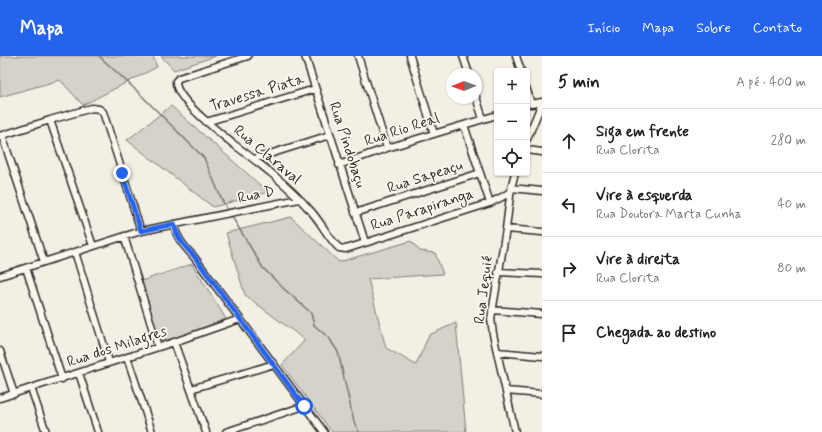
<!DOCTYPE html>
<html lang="pt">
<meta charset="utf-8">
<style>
body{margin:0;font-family:Mynerve,sans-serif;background:#f2f2f2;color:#202124}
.controls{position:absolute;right:12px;top:12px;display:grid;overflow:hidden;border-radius:4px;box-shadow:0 1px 3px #0004}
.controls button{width:36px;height:36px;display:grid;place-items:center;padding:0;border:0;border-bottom:1px solid #e0e0e0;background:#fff;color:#202124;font:20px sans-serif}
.compass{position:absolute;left:446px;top:12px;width:36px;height:36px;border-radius:50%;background:#fff;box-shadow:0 1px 3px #0004;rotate:269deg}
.stop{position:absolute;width:12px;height:12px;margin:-9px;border:3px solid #2563eb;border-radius:50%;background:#fff}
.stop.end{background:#2563eb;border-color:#fff;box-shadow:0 1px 4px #0008}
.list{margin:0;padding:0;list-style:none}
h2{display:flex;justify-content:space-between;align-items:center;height:52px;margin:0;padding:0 16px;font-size:17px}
h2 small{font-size:13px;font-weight:400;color:#757577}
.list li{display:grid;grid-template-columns:26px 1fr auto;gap:12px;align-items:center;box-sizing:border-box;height:64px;padding:0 16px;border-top:1px solid #e0e0e0}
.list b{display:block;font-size:15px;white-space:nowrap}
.list p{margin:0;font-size:13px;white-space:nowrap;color:#757577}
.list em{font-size:13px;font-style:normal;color:#757577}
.icon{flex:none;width:22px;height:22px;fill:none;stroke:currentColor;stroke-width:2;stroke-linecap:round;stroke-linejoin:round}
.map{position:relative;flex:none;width:542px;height:376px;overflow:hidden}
header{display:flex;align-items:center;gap:24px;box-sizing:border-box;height:56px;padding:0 20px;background:#2563eb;color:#fff}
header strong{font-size:19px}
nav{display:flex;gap:22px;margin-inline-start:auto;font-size:14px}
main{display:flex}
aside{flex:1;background:#fff}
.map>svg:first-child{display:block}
</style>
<header>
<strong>Mapa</strong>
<nav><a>Início</a><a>Mapa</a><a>Sobre</a><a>Contato</a></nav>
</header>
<main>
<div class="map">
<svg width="542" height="376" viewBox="0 0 542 376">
<rect width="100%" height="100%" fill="#f3efe4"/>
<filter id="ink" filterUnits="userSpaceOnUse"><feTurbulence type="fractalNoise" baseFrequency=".025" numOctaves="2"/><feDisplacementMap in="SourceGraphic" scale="8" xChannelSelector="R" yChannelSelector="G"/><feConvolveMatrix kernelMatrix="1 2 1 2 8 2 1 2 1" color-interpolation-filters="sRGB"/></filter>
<g filter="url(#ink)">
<path fill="#d5d2c9" stroke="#807e7a" d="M0,0H153L157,11L83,49L60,24L0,41Z
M161,0H216L174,14Z
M171,50L268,136L213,151L127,84Z
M291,161L339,206L411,185L420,195L435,197L443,218L368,223L386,292L416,309L429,279L456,267L466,376H332L282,309L305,284L245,239L226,177Z
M192,208L226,263L160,288L141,225Z"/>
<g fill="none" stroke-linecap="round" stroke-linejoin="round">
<path stroke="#787772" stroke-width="1.5" d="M99,0L138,36L204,102L222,144L228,155
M231,159L263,212L283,232L311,257L314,269L329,282L338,296L354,366L359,376"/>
<defs>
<path id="street" d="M248,0L179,22L176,25C174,42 219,76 232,87C259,107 287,128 309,153C320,164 328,182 339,192L346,193L490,147L502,141L510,136
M305,0L365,186
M358,0L387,92
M410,0L434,78
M463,0L469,18
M516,0L521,15
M527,34L531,48L542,46
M476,41L483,63
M50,64L93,190
M206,66L315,33
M464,69L490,147
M2,79L44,206
M0,80L50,64L92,52L99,53L103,56L141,175
M527,83L542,47
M527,94L542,96
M254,103L330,79
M339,109L387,92L497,59
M515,117L511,132L506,173L491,263L493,278L515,376
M511,132L542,135
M355,157L480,117
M174,168C176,182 185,191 194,201L324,376
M506,173L542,176
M124,180L158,291
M75,196L109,306
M26,212L62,323
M498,216L542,218
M0,220L141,175L299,143
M492,254L542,258
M174,286L206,376
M0,295L14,338
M497,296L542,300
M127,301L152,376
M79,317L98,376
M31,332L46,376
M191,333L274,308
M506,335L542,338
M0,342L174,286L240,263
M226,376L304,350"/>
</defs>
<use href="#street" stroke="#2b2b2b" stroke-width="9"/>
<use href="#street" stroke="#fbf7ec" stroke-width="6"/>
</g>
</g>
<g fill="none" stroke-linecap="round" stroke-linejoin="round" filter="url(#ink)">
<path stroke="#2563eb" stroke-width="5" d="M122,117L141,175L174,168C177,182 185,191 194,200L304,350"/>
</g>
<g text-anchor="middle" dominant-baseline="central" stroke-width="3.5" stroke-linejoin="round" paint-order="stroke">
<g font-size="15" fill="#2b2b2b" stroke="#fbf7ec">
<text transform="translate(257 37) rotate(-17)">Travessa Piata</text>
<text transform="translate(402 74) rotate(-18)">Rua Rio Real</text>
<text transform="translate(347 89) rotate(72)">Rua Pindobaçu</text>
<text transform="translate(267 99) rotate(40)">Rua Claraval</text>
<text transform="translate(425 121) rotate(-18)">Rua Sapeaçu</text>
<text transform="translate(256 139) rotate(-12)">Rua D</text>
<text transform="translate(422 154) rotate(-18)">Rua Parapiranga</text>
<text transform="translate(484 234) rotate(-83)">Rua Jequié</text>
<text transform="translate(117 291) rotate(-18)">Rua dos Milagres</text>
</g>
</g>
</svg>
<div class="controls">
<button>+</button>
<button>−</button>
<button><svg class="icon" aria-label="locate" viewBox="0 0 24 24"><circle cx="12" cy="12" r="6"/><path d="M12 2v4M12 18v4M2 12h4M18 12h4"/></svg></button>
</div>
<svg class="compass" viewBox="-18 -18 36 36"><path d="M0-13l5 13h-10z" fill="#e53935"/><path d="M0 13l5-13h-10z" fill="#757577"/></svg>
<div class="stop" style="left:304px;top:350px"></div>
<div class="stop end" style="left:122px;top:117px"></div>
</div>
<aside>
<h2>5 min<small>A pé · 400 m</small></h2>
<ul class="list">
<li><svg class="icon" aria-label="ahead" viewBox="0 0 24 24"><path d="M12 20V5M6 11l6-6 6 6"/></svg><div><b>Siga em frente</b><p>Rua Clorita</p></div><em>280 m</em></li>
<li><svg class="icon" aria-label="left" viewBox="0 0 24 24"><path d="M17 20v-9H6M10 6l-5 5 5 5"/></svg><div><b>Vire à esquerda</b><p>Rua Doutora Marta Cunha</p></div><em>40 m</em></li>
<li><svg class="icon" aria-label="right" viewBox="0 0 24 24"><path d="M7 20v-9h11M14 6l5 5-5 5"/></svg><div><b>Vire à direita</b><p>Rua Clorita</p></div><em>80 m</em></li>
<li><svg class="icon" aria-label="arrive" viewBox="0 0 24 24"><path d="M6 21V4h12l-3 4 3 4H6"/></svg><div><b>Chegada ao destino</b></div></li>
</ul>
</aside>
</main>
